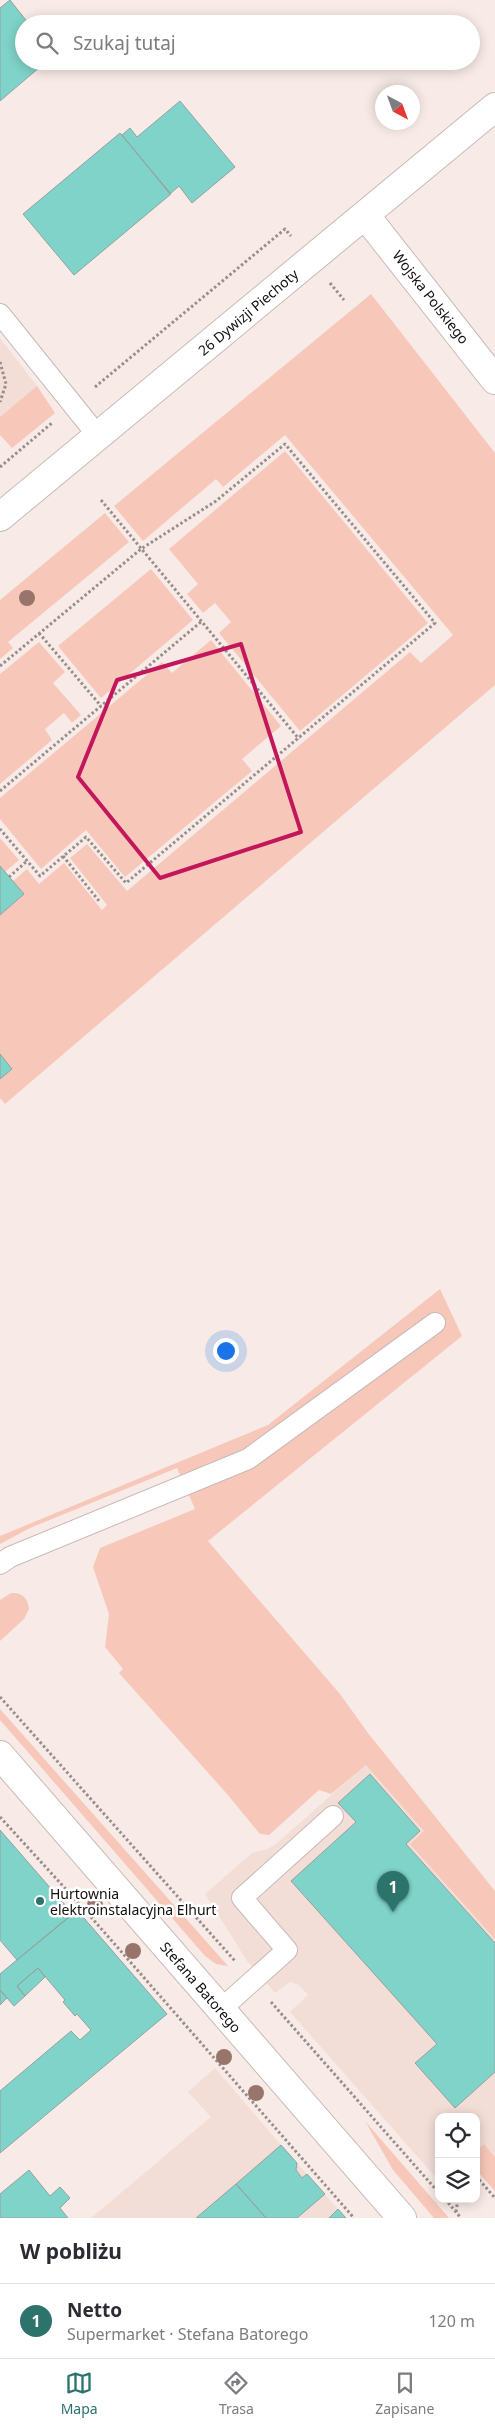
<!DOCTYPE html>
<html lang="pl">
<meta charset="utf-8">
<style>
body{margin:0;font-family:"Noto Sans",sans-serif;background:#f7f7f7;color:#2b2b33}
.controls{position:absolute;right:15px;bottom:15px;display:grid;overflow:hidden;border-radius:10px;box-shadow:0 2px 12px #0003}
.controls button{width:45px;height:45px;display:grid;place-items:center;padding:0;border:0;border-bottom:1px solid #e1e1e2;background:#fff;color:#2b2b33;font:25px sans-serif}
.compass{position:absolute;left:375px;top:85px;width:45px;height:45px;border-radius:50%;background:#fff;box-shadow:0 2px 12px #0003;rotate:139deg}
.you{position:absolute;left:225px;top:1350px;width:18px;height:18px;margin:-12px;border:4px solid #fff;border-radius:50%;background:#1a73e8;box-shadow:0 0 0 8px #1a73e833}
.badge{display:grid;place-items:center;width:32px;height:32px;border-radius:50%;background:#2b736b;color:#fff;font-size:16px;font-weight:700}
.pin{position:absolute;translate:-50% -41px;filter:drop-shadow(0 1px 2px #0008)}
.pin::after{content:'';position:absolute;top:26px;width:18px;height:15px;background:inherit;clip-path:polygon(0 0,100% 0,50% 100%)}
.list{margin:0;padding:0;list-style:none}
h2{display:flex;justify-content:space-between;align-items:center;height:65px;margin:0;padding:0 20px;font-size:21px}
h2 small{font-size:16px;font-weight:400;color:#7c7c81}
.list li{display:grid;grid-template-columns:32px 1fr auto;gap:15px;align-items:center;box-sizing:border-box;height:75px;padding:0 20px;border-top:1px solid #e1e1e2}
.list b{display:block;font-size:19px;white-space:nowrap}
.list p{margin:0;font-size:16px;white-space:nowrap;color:#7c7c81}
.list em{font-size:16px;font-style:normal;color:#7c7c81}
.icon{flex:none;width:28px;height:28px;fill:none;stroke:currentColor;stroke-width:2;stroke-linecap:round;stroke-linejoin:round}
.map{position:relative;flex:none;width:495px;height:2218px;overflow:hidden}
.search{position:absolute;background:#fff;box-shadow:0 2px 12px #0003;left:15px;right:15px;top:15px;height:55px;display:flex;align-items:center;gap:12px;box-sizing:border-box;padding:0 18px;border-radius:28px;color:#7c7c81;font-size:19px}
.sheet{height:140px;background:#fff}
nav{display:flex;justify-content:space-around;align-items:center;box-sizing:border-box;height:70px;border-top:1px solid #e1e1e2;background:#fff;font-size:14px;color:#7c7c81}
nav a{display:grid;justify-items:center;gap:2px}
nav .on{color:#2b736b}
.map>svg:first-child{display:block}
</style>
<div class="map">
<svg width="495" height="2218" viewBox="0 0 495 2218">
<rect width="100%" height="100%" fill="#f8ebe7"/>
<path fill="#f2ddd7" d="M0,338L37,386L0,417Z
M380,1752L495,1917V2157L484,2144L476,2151V2117H439V2181L290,2012L308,1995L299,1985L290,1982L275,1993L247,1961L205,1894L252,1853L268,1849L277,1843Z
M215,2068L281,2145L346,2218H91L211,2117L188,2092Z"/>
<path fill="#f7c7ba" d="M371,294L495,453V685L5,1104L0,1098V1079L12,1069L0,1054V915L24,894L13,881L27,869L39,884L64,863L102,910L107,905L70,858L87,844L127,891L410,652L421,663L453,635L285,435L223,487L216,479L143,541L114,506Z
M37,386L55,413L12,448L0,435V417Z
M285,451L428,623L300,731L219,633L231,622L215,603L203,613L187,594L198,584L169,549Z
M105,513L129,542L8,642L13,648L0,659V600Z
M151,569L193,620L101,698L58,646Z
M211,640L281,726L242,759L252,771L125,877L86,830L41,869L0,819V798L162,662L172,673Z
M39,642L65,672L53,683L81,715L72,723L64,713L45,729L52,740L0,784V674Z
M0,838L19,860L5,872L0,866Z
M440,1289L462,1336L208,1541L340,1694L368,1733L495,1891V1939L410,1844L424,1831L366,1765L331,1794L319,1790L269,1835L260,1834L227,1794L119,1673L123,1669L105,1647L109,1614L93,1567L100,1548L195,1509L177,1468L30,1528L0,1544V1536L268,1425Z
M11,1593C22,1592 28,1598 29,1609L24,1619L0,1641V1600Z
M0,1709L228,1966L216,1964L205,1956L0,1720Z
M365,2121L449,2218H434L393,2170Z
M484,2144L495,2157V2191L476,2170V2151Z"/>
<path fill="#7fd3c8" stroke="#94a19f" d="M10,0L29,24H24V61H47L0,101V8Z
M180,101L235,167L192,203L179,186L170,194L122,135L130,128L137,137Z
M120,133L171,194L74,275L23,214Z
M0,866L24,894L0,915Z
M0,1054L12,1069L0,1079Z
M370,1774L420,1831L406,1844L495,1943V2072L455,2108L415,2063L437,2044L291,1881L356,1822L338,1803Z
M0,1830L73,1914L17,1960L0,1940Z
M77,1910L167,2014L0,2153V2091L71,2031L80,2040L91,2030L77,2014L75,2016L63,2002L65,2000L38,1968L17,1986L25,1996L14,2006L0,1990V1974Z
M38,1968L45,1977L25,1996L17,1986Z
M0,1990L7,1998L0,2005Z
M281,2145L297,2163L296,2170L302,2178L307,2174L325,2194L297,2218H266L236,2184Z
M29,2170L50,2196L60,2187L70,2198L60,2208L68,2218H0V2194Z
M236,2184L266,2218H196Z
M338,2209L346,2218H329Z"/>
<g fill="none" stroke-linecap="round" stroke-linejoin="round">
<defs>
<path id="service" d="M0,314L98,436
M0,1564L10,1557L248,1459L435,1323
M220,2010L287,1950L242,1898L333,1816"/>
<path id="minor" d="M365,215L495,380
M0,517L495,107"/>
<path id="tertiary" d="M0,1755L402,2218"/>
</defs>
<use href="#service" stroke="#c7bab7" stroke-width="22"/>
<use href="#minor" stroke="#c7bab7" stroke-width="30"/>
<use href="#tertiary" stroke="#c7bab7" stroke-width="30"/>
<path stroke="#978e8b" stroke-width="3" stroke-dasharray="2.5 2.5" stroke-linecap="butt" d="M330,283L344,300
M0,362L6,384L0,402
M95,387L285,229L291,236
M0,467L52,423
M101,500L299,739
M39,633L101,706
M0,666L141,549L216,501L285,444L435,623L126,883L86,837L40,876L0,829
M0,791L202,621
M63,856L99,901
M9,877L27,861
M0,1697L235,1961
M0,1817L84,1909L354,2218
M271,2002L439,2193
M476,2176L495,2198
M445,2199L461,2218
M456,2212L458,2199"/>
<use href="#service" stroke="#fff" stroke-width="20"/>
<use href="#minor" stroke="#fff" stroke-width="28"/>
<use href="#tertiary" stroke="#fff" stroke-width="28"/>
</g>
<g fill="#99746a">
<circle cx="27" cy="598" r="8"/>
<circle cx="95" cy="1905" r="8"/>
<circle cx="133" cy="1951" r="8"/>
<circle cx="224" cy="2057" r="8"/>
<circle cx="256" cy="2093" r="8"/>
</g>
<path fill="none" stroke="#c2185b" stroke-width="4" stroke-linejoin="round" d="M241,644L301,832L160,878L78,777L117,680Z"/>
<circle fill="#2b736b" stroke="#fff" stroke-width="2" cx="40" cy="1901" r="5"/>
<g text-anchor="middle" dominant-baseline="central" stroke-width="5" stroke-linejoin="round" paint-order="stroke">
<g font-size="14" fill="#120e0d" stroke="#fff">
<text transform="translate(431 297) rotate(52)">Wojska Polskiego</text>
<text transform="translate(248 312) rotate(-40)">26 Dywizji Piechoty</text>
<text transform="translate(201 1987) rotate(49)">Stefana Batorego</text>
</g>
<g font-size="14" fill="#120e0d" stroke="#fff" text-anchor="start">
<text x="50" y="1893">Hurtownia<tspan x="50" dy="16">elektroinstalacyjna Elhurt</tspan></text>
</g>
</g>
</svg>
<div class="controls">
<button><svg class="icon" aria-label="locate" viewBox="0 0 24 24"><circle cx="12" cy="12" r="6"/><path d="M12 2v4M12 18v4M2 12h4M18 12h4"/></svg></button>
<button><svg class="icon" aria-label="layers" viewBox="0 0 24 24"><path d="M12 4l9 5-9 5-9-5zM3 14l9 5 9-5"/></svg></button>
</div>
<svg class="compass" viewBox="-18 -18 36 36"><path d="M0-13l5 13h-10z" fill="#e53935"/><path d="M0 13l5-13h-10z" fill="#7c7c81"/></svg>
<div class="you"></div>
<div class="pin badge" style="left:393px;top:1912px">1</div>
<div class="search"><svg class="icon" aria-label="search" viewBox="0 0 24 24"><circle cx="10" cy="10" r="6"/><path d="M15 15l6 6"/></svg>Szukaj tutaj</div>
</div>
<section class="sheet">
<h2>W pobliżu<small></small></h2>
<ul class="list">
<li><span class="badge">1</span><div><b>Netto</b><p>Supermarket · Stefana Batorego</p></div><em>120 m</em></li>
</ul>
</section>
<nav>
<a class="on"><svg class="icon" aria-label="map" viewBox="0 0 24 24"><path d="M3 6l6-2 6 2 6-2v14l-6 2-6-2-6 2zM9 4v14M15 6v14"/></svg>Mapa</a>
<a><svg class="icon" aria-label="directions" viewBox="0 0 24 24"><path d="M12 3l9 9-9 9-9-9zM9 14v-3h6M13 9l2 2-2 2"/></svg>Trasa</a>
<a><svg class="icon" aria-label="saved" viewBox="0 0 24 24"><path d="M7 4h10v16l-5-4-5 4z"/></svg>Zapisane</a>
</nav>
